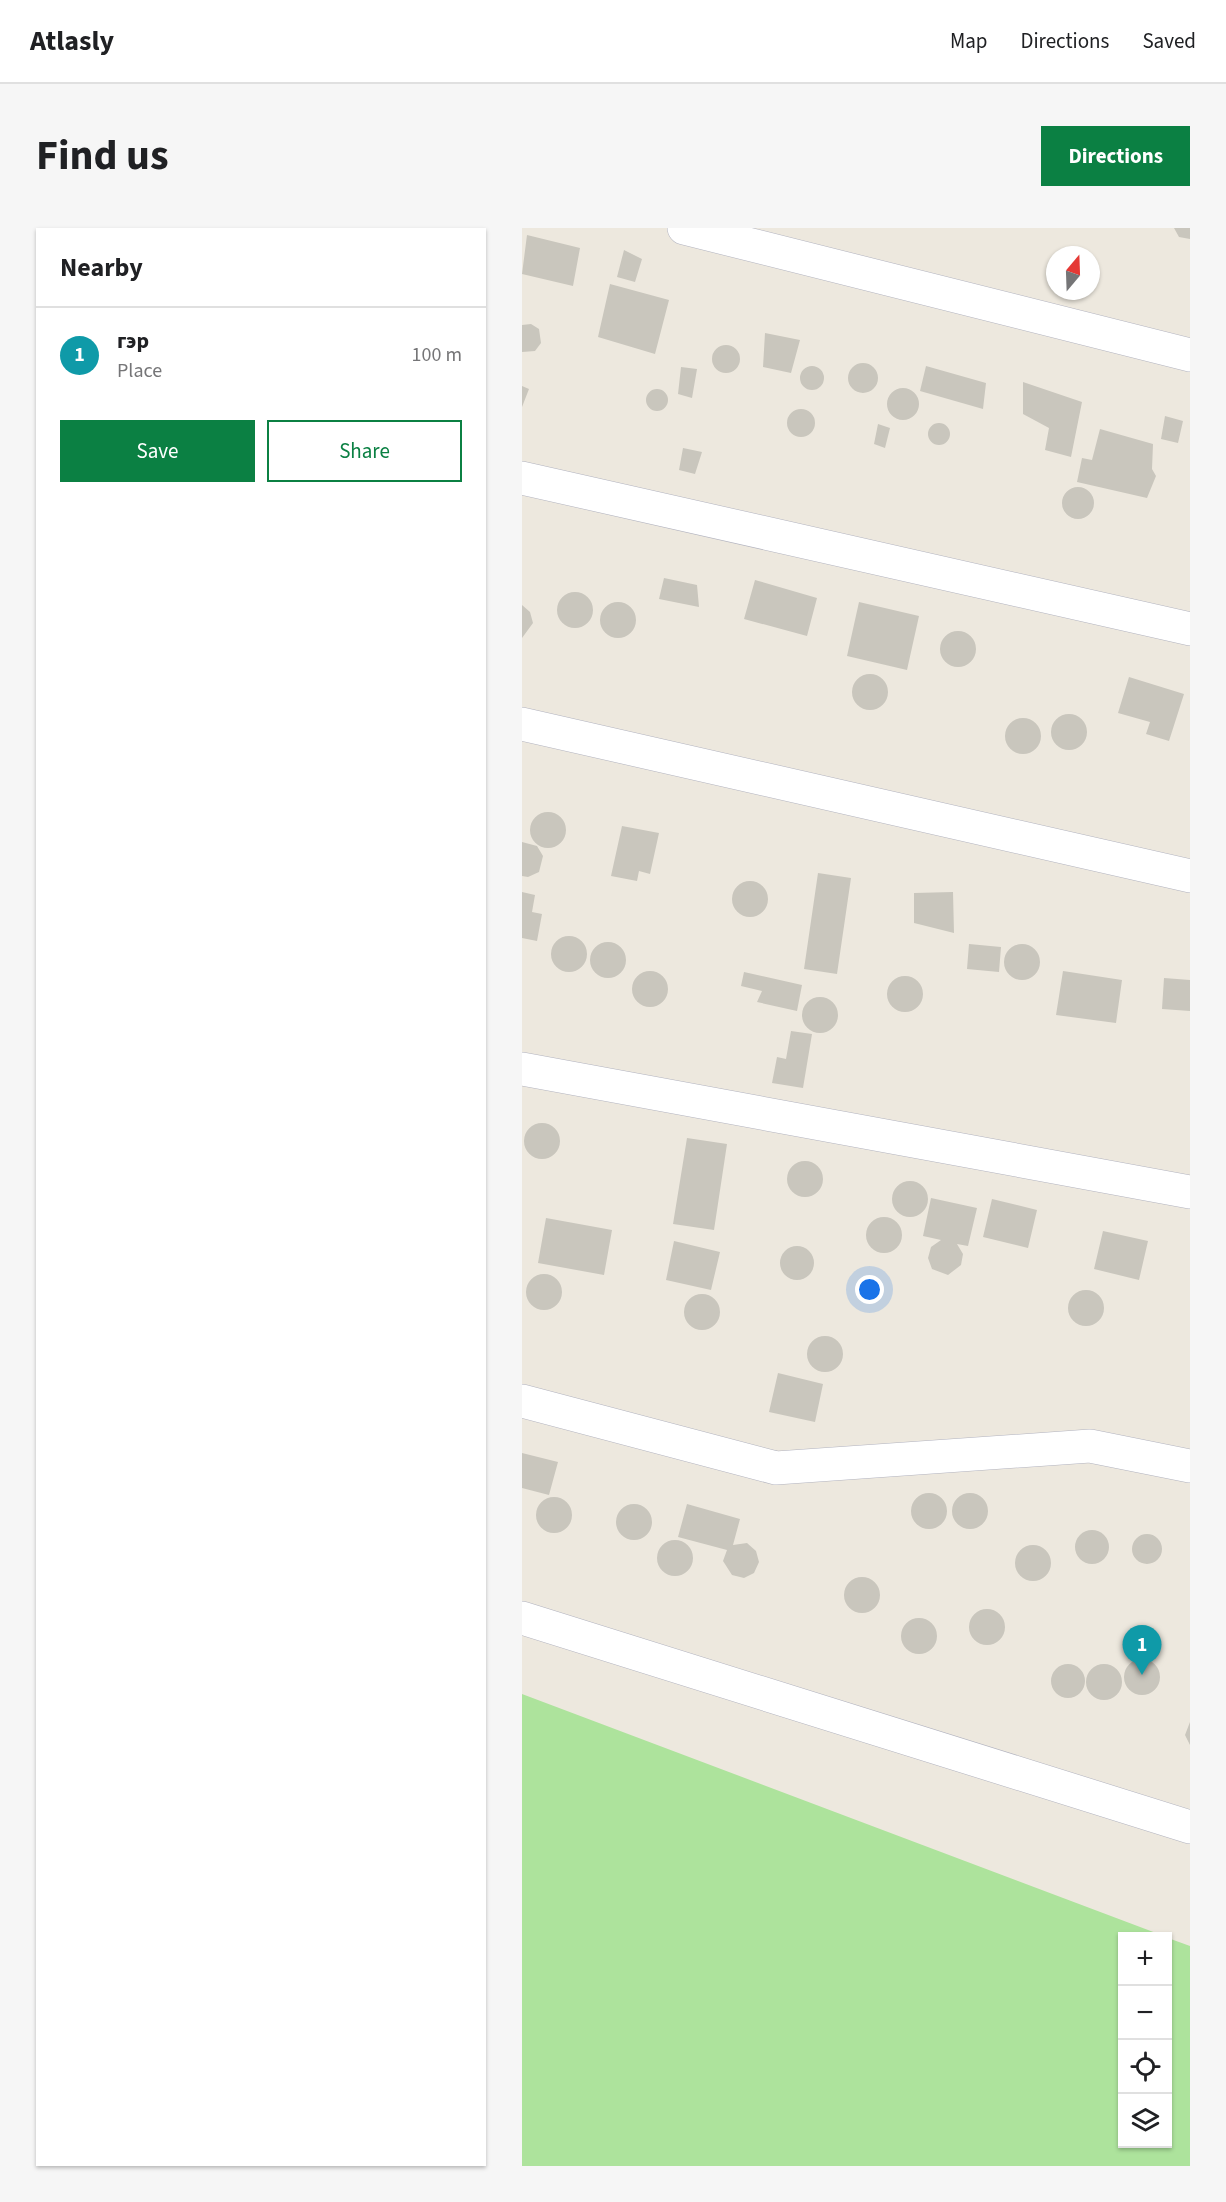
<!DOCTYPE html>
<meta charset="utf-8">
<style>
body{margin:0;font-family:"Source Sans 3",sans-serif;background:#f6f6f6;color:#202124}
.controls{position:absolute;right:18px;bottom:18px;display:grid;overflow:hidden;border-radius:0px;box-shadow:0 2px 4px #0004}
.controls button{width:54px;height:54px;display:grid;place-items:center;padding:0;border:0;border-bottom:2px solid #e0e0e0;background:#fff;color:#202124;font:30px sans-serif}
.compass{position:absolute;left:524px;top:18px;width:54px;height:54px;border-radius:50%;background:#fff;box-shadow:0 2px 4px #0004;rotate:19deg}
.you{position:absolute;left:348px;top:1062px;width:21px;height:21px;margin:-15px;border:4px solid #fff;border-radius:50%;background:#1a73e8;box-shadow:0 0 0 9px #1a73e833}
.badge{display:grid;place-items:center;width:39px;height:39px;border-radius:50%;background:#0b8043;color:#fff;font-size:20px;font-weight:700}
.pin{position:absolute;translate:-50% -50px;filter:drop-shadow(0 2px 3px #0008)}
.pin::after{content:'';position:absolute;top:32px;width:21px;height:18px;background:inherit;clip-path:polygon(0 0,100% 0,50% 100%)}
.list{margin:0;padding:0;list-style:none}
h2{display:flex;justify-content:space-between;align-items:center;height:78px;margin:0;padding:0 24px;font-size:26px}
h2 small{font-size:20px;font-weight:400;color:#757577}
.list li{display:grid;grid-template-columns:39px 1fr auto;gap:18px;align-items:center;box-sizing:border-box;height:96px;padding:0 24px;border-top:2px solid #e0e0e0}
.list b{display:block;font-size:22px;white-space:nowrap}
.list p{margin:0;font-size:20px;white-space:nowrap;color:#757577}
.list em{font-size:20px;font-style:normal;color:#757577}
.actions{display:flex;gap:12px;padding:18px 24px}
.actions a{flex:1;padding:14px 0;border:2px solid #0b8043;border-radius:0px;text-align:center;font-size:21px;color:#0b8043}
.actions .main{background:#0b8043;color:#fff}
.icon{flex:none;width:33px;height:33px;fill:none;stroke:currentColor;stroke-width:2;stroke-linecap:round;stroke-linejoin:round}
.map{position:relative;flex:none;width:668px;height:1938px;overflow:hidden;border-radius:0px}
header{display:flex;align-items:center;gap:36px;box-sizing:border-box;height:84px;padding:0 30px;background:#fff;border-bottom:2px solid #e0e0e0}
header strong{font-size:28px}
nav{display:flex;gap:33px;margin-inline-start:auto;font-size:21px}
.intro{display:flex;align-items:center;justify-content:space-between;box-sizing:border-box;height:144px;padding:0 36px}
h1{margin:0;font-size:42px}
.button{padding:15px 27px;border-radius:0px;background:#0b8043;color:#fff;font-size:21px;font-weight:700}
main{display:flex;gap:36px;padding:0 36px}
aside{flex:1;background:#fff;border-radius:0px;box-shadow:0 2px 4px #0004}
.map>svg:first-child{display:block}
</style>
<header>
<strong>Atlasly</strong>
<nav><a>Map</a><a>Directions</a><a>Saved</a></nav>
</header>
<div class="intro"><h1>Find us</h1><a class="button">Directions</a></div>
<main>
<aside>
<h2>Nearby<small></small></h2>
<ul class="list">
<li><span class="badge" style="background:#0f9aa8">1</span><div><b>гэр</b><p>Place</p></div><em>100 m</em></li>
</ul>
<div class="actions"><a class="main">Save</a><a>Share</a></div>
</aside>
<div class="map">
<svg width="668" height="1938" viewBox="0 0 668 1938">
<rect width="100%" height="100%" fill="#ede8de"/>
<path fill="#ade39c" d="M0,1466L642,1708H600V1916H646V1710L668,1718V1938H0Z"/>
<path fill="#c9c6bd" d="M652,0H668V11L657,9Z
M5,7L58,20L51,58L0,46Z
M102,22L120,31L113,54L95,49Z
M88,56L147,72L133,126L76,109Z
M9,96L17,101L19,115L13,123L0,124V97Z
M243,105L278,112L269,145L241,139Z
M190 131a14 14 0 1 1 28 0a14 14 0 1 1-28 0Z
M326 150a15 15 0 1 1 30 0a15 15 0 1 1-30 0Z
M278 150a12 12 0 1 1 24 0a12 12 0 1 1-24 0Z
M404,138L464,155L461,181L398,163Z
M159,139L175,141L170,170L156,166Z
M501,154L560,174L549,229L523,222L527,200L501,186Z
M0,158L7,161L0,179Z
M365 176a16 16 0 1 1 32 0a16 16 0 1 1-32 0Z
M124 172a11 11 0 1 1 22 0a11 11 0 1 1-22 0Z
M265 195a14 14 0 1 1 28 0a14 14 0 1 1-28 0Z
M643,188L661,193L656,215L639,211Z
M406 206a11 11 0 1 1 22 0a11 11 0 1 1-22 0Z
M356,196L368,200L363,220L352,216Z
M578,201L631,216L630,241L634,248L625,270L555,254L560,230L570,232Z
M161,220L180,224L173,246L157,242Z
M540 275a16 16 0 1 1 32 0a16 16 0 1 1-32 0Z
M142,350L175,357L177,379L137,371Z
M233,352L295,370L285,408L222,391Z
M35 382a18 18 0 1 1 36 0a18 18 0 1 1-36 0Z
M337,374L397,388L385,442L325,428Z
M78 392a18 18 0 1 1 36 0a18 18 0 1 1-36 0Z
M0,377L8,384L11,395L0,410Z
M418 421a18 18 0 1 1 36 0a18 18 0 1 1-36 0Z
M330 464a18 18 0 1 1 36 0a18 18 0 1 1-36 0Z
M607,449L662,466L647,513L624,506L628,494L596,485Z
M529 504a18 18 0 1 1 36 0a18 18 0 1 1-36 0Z
M483 508a18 18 0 1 1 36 0a18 18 0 1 1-36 0Z
M8 602a18 18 0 1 1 36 0a18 18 0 1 1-36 0Z
M100,598L137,605L128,646L117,643L115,653L89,648Z
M0,614L15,618L21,628L17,644L6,649L0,648Z
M296,645L329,650L315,746L282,741Z
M210 671a18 18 0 1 1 36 0a18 18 0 1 1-36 0Z
M0,664L13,667L10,684L20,686L15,713L0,710Z
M431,664L432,705L392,695V665Z
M29 726a18 18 0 1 1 36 0a18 18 0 1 1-36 0Z
M68 732a18 18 0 1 1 36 0a18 18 0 1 1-36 0Z
M447,716L479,719L477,744L445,741Z
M482 734a18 18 0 1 1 36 0a18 18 0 1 1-36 0Z
M541,743L600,752L594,795L534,787Z
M110 761a18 18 0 1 1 36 0a18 18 0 1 1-36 0Z
M222,744L280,757L275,783L235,774L240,763L219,758Z
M365 766a18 18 0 1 1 36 0a18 18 0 1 1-36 0Z
M642,750L668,752V783L640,781Z
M280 787a18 18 0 1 1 36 0a18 18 0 1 1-36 0Z
M269,803L290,806L281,860L250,855L255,829L264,831Z
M2 913a18 18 0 1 1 36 0a18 18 0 1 1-36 0Z
M165,910L205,916L192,1002L151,996Z
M265 951a18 18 0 1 1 36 0a18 18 0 1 1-36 0Z
M370 971a18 18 0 1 1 36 0a18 18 0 1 1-36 0Z
M409,970L455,980L446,1018L435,1016L441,1026L439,1037L426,1047L410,1041L406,1030L409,1019L419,1012L401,1008Z
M470,971L515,982L506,1020L461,1009Z
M344 1007a18 18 0 1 1 36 0a18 18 0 1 1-36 0Z
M24,990L90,1002L82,1047L16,1035Z
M581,1003L626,1013L617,1052L572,1041Z
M152,1013L198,1024L189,1062L144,1052Z
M258 1035a17 17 0 1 1 34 0a17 17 0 1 1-34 0Z
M4 1064a18 18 0 1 1 36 0a18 18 0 1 1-36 0Z
M546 1080a18 18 0 1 1 36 0a18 18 0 1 1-36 0Z
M162 1084a18 18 0 1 1 36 0a18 18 0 1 1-36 0Z
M285 1126a18 18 0 1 1 36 0a18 18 0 1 1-36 0Z
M256,1145L301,1156L293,1194L247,1184Z
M0,1225L36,1234L27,1267L0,1260Z
M430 1283a18 18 0 1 1 36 0a18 18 0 1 1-36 0Z
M389 1283a18 18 0 1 1 36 0a18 18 0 1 1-36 0Z
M14 1287a18 18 0 1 1 36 0a18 18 0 1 1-36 0Z
M165,1276L218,1291L211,1317L225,1315L234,1323L237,1334L232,1345L222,1350L210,1347L201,1333L205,1322L156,1309Z
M94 1294a18 18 0 1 1 36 0a18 18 0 1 1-36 0Z
M553 1319a17 17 0 1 1 34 0a17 17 0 1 1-34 0Z
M610 1321a15 15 0 1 1 30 0a15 15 0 1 1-30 0Z
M135 1330a18 18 0 1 1 36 0a18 18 0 1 1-36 0Z
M493 1335a18 18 0 1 1 36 0a18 18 0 1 1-36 0Z
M322 1367a18 18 0 1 1 36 0a18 18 0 1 1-36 0Z
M447 1399a18 18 0 1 1 36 0a18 18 0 1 1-36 0Z
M379 1408a18 18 0 1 1 36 0a18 18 0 1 1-36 0Z
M602 1449a18 18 0 1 1 36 0a18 18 0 1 1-36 0Z
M529 1453a17 17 0 1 1 34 0a17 17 0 1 1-34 0Z
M564 1454a18 18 0 1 1 36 0a18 18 0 1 1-36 0Z
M668,1494V1517L663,1507Z"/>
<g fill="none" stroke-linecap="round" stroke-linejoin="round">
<defs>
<path id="minor" d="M162,0L668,127
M0,250L668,401
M0,496L668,648
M0,841L668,964
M0,1173L254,1240L568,1218L668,1238
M0,1390L668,1599"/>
</defs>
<use href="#minor" stroke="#b2b3bf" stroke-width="34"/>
<use href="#minor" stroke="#fff" stroke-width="33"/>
</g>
</svg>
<div class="controls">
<button>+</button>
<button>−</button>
<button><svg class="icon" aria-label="locate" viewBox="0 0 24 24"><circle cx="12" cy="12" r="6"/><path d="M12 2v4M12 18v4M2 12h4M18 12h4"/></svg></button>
<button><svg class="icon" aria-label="layers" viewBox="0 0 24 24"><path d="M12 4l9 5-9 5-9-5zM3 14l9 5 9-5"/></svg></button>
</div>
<svg class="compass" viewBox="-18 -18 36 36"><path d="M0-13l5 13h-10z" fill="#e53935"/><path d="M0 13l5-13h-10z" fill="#757577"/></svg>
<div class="you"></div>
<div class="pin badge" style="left:620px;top:1447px;background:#0f9aa8">1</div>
</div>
</main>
